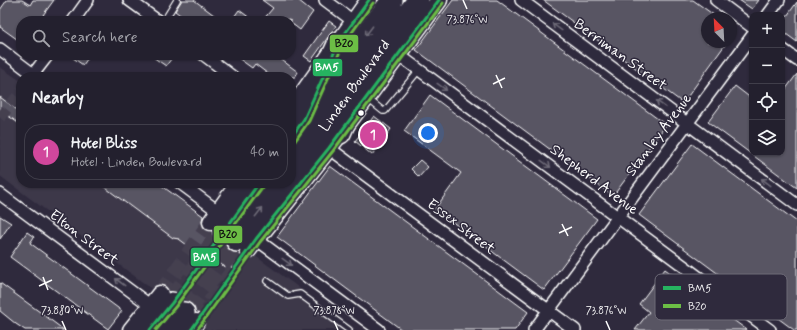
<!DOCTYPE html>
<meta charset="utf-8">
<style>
body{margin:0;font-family:Mynerve,sans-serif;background:#2f2d3a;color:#f1f3f6}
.controls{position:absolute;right:12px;top:12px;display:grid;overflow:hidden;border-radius:8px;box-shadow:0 1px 3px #0004}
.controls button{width:36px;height:36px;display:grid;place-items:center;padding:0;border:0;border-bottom:1px solid #403e4a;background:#23202e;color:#f1f3f6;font:20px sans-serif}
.compass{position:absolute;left:701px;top:12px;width:36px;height:36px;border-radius:50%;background:#23202e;box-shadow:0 1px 3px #0004;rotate:336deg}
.you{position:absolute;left:428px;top:133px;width:14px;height:14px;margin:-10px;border:3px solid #fff;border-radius:50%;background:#1a73e8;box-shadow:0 0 0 6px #1a73e833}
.badge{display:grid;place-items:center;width:26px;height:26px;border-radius:50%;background:#bca0f2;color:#fff;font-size:13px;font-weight:700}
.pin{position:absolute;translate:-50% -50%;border:2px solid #fff;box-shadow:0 1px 4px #0006}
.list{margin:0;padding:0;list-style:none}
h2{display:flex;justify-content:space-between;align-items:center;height:52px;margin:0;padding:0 16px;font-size:17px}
h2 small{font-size:13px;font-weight:400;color:#a3a3aa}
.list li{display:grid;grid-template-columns:26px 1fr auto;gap:12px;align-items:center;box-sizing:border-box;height:56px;margin:0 8px 8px;padding:0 8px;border:1px solid #403e4a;border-radius:16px}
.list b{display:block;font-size:15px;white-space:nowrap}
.list p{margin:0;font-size:13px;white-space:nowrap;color:#a3a3aa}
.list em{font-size:13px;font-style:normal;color:#a3a3aa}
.icon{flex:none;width:22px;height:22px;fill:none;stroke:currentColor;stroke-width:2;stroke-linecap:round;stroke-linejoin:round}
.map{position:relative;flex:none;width:797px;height:330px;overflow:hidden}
.search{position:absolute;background:#23202e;box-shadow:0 1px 3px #0004;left:16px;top:16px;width:280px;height:44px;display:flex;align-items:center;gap:10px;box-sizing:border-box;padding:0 14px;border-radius:16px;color:#a3a3aa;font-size:15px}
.panel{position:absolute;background:#23202e;box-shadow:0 1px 3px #0004;left:16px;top:72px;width:280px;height:116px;border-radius:16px}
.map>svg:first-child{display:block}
</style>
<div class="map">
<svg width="797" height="330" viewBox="0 0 797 330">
<rect width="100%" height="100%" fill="#2f2a3d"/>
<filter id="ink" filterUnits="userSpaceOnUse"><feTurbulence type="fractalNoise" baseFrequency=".025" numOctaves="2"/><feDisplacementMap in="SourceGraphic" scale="8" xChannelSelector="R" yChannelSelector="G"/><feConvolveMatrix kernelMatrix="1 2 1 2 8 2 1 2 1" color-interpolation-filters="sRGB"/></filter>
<g filter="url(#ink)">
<path fill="#3c3749" d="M0,67L21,81V183H159L237,241L243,247L357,330H207L196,322L0,176Z"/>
<path fill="#595564" stroke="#fff" d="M7,0H22L30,5L33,0H54L43,15L51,21H21V42L0,27V10Z
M182,0H194L222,21H188L175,11Z
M262,0H298L313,12L300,30L291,23V21L286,19L285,21H262L273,8Z
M453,0H497L666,125L613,196L416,50Z
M543,0H693L718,18H707V42H727L683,103Z
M739,0H759L752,9Z
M797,2V42L782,31V23Z
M239,10L254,21H231Z
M329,21L336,26L311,61L304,56Z
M69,55H90L83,65Z
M150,55H174L166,66Z
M234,55H275L298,72L295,77H272L255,64L252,68Z
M797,74V188L708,122L735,86L752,99V153H782V94Z
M430,95L597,219L544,290L435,209L461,173L404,131Z
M0,97L21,113V125L0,110Z
M374,116L391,129L372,155L355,141Z
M692,144L797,222V330H794L639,215Z
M420,160L428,167L419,177L411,169Z
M330,166L528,312L515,330H402L277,237Z
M99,183H158L203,216L202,221L203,226L205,229L212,231L213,236L217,240L222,243H225L229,250L235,253L239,252L244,258L240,263L238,261L233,268L229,266L228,268L199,254L179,239L173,238Z
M0,216L11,223L0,239Z
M27,232L34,237L30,243L122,311L108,329L10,257Z
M665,269L698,294L747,330H635L649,312L639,304Z
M0,283L44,315L64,330H25L16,324L0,311Z"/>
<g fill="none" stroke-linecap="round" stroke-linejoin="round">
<path stroke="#443f50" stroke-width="11" stroke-dasharray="11 5.5" stroke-linecap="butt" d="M0,118L21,91"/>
<path stroke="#443f50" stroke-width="16" stroke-dasharray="16 8" stroke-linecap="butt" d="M160,294L211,222
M196,322L248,250"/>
<path stroke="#443f50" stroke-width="21" stroke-dasharray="21 10" stroke-linecap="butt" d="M172,303L224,231
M184,313L237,241"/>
<defs>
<path id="lane" d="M164,21L177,0
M367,98L383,111H385L419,70
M267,281L288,296L300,294L349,330"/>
<path id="street" d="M129,0L158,21
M325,0L353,21
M521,0L797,205
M716,0L752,27
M768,15L779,0
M73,21L88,0
M0,49L37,77
M782,49L797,60
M204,55L233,77
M399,55L770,330
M31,77L48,55
M329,148L575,330
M180,183L219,212
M0,194L151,306
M256,239L379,330
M534,330L752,36"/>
<path id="secondary" d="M291,110L369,0
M211,222L239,183
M248,250L329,148L439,0
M131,330L160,294
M191,330L196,322"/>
<path id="highway" d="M321,82L339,42
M340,133L354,101
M291,138L392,0
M291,171L418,0
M224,231L259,183
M237,241L282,183
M150,330L172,303
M171,330L184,313"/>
</defs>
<use href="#lane" stroke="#fff" stroke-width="8"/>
<use href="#street" stroke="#fff" stroke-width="14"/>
<use href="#secondary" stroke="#fff" stroke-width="19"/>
<use href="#highway" stroke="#fff" stroke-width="24"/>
<use href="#lane" stroke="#2f2a3d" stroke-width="5.5"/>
<use href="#street" stroke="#2f2a3d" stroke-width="11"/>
<use href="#secondary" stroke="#2f2a3d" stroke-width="16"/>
<use href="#highway" stroke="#2f2a3d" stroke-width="21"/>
<defs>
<path id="bus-1" d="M291,138L304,119L339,42L369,0
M150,330L172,303L259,183
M191,330L256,239L329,148L439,0"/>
<path id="bus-2" d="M295,141L309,121L343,45L373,3
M156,330L176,306L263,186
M197,330L260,242L333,151L443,3"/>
</defs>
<use href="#bus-1" stroke="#2f2a3d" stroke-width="6"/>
<use href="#bus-2" stroke="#2f2a3d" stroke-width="6"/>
<use href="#bus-1" stroke="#26b360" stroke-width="3"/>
<use href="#bus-2" stroke="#6cbe45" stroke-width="3"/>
</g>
<defs><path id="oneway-shaft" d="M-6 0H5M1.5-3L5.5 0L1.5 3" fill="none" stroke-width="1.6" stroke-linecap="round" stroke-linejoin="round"/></defs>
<g stroke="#6d6a77">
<use href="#oneway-shaft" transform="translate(557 27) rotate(-144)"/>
<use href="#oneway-shaft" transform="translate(369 31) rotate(127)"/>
<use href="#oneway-shaft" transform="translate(442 87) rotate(36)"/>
<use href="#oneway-shaft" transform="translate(661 104) rotate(-144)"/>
<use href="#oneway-shaft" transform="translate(546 164) rotate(36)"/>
<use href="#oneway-shaft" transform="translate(766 182) rotate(-143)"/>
<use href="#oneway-shaft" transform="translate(259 212) rotate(-52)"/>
<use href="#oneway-shaft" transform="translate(287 262) rotate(36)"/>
<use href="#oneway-shaft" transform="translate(120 282) rotate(-143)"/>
</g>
</g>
<path fill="none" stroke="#fff" stroke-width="1.5" d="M463,0L467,9M496,75L502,88M493,84L505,78M562,224L568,236M559,233L572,227M43,277L48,290M39,286L52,280M62,321L66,330M334,321L338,330M606,321L610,330"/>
<circle fill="#fff" stroke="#2f2a3d" stroke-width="1.5" cx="361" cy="113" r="3.5"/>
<g text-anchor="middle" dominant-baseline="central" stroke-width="3" stroke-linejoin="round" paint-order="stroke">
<g font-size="15" fill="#fff" stroke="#2f2a3d">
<text transform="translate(620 55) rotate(36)">Berriman Street</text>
<text transform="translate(355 86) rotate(-54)">Linden Boulevard</text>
<text transform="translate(659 135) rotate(-53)">Stanley Avenue</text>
<text transform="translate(594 180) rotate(37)">Shepherd Avenue</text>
<text transform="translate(461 227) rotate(37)">Essex Street</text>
<text transform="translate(84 238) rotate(37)">Elton Street</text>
</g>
</g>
<rect x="655" y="274" width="132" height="46" rx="6" fill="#2f2a3d" stroke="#6d6a77" stroke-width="1"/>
<rect x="663" y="286" width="18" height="4" fill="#26b360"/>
<rect x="663" y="304" width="18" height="4" fill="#6cbe45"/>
<g font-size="11" fill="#fff">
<text x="688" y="292">BM5</text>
<text x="688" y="310">B20</text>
</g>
<g font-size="10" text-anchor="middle" fill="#fff" stroke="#2f2a3d" stroke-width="3" stroke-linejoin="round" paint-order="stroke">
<text x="467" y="23">73.876°W</text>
<text x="62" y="314">73.880°W</text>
<text x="334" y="314">73.878°W</text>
<text x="606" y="314">73.876°W</text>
</g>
<g stroke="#2f2a3d" stroke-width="1.5">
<rect x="329" y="34" width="30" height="19" rx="4" fill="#6cbe45"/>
<rect x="312" y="58" width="31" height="19" rx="4" fill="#26b360"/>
<rect x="213" y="225" width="30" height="19" rx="4" fill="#6cbe45"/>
<rect x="190" y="247" width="30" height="20" rx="4" fill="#26b360"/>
</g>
<g font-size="11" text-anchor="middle" font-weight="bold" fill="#fff">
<text x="327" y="71">BM5</text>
<text x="205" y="261">BM5</text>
</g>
<g font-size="11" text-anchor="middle" font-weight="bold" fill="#111">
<text x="344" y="47">B20</text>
<text x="228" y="238">B20</text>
</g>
</svg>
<div class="controls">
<button>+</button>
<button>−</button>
<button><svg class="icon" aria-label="locate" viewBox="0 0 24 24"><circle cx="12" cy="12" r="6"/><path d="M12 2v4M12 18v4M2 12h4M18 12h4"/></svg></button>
<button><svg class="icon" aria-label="layers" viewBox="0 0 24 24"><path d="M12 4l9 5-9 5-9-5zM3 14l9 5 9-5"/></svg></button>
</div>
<svg class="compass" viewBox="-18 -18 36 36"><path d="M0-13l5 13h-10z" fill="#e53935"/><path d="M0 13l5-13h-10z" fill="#a3a3aa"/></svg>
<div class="you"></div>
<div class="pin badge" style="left:373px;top:135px;background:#d1479c">1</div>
<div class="search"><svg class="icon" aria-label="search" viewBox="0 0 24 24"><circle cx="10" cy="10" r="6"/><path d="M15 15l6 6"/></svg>Search here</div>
<section class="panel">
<h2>Nearby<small></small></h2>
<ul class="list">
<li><span class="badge" style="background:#d1479c">1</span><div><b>Hotel Bliss</b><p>Hotel · Linden Boulevard</p></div><em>40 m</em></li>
</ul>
</section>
</div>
